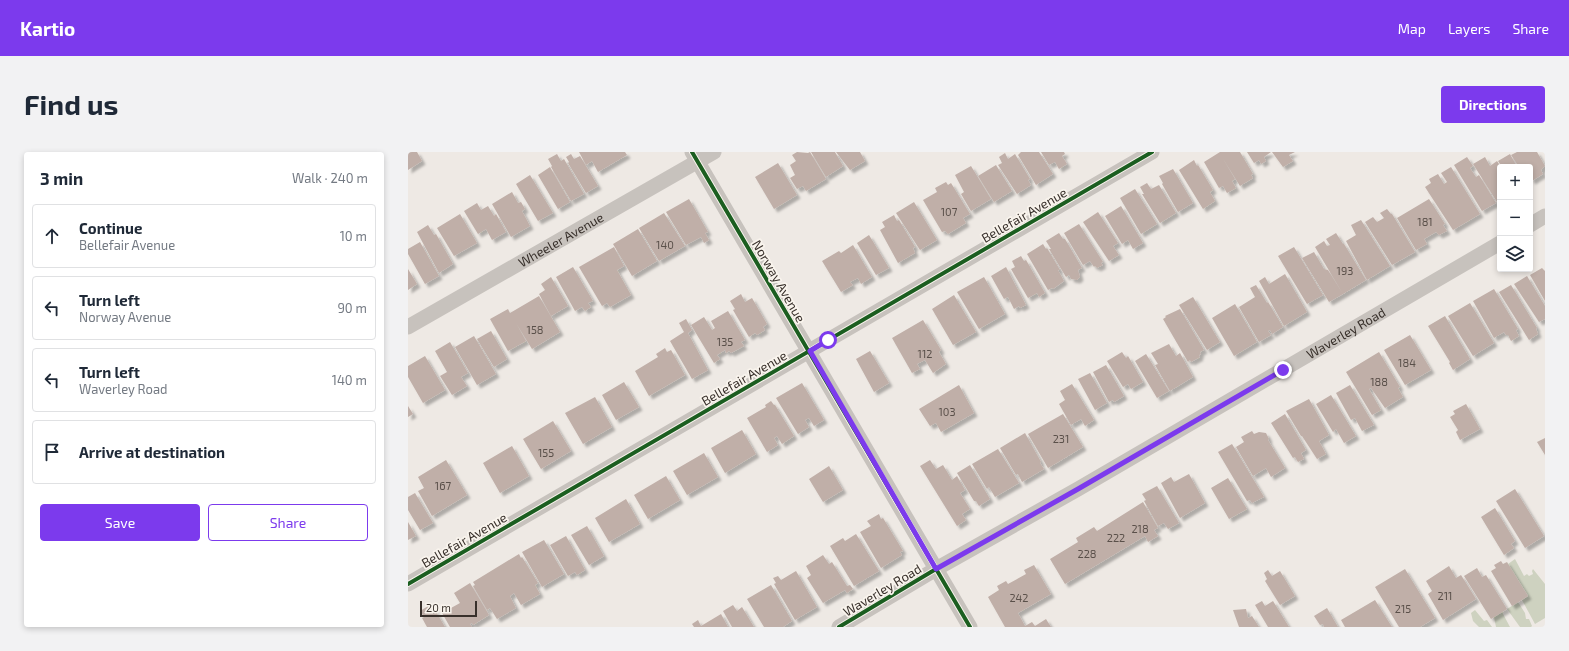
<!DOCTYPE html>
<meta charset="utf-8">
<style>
body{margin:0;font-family:"Exo 2",sans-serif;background:#f2f2f3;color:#1f2937}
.controls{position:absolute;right:12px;top:12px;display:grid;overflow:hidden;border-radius:4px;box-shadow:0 2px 6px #0003}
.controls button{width:36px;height:36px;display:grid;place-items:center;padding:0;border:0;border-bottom:1px solid #e0e1e3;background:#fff;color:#1f2937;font:20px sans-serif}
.scale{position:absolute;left:12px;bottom:10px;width:57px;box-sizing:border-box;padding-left:4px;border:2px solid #38302b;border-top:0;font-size:11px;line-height:14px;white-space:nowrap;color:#38302b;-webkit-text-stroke:3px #f9f4ed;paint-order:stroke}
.stop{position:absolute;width:12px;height:12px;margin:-9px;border:3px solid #7c3aed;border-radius:50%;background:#fff}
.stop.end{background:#7c3aed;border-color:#fff;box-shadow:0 1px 4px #0008}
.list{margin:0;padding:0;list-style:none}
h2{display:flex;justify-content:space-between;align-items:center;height:52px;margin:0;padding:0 16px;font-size:17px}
h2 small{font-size:13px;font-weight:400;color:#747a83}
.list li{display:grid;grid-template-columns:26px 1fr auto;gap:12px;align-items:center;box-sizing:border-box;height:64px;margin:0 8px 8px;padding:0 8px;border:1px solid #e0e1e3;border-radius:4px}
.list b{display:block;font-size:15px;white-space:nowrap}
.list p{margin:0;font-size:13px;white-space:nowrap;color:#747a83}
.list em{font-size:13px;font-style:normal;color:#747a83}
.actions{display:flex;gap:8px;padding:12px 16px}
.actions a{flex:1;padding:9px 0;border:1px solid #7c3aed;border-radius:4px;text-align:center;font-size:14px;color:#7c3aed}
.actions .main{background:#7c3aed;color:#fff}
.icon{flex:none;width:22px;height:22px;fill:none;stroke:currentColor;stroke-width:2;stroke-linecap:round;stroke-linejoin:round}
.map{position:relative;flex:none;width:1137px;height:475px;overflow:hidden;border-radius:4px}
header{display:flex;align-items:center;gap:24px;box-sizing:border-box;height:56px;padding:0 20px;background:#7c3aed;color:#fff}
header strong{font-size:19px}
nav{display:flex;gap:22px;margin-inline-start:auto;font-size:14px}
.intro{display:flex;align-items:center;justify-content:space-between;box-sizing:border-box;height:96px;padding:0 24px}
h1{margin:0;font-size:28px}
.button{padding:10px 18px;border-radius:4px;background:#7c3aed;color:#fff;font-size:14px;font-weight:700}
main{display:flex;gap:24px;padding:0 24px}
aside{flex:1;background:#fff;border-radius:4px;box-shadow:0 2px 6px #0003}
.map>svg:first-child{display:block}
</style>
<header>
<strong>Kartio</strong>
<nav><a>Map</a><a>Layers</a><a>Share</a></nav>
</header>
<div class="intro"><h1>Find us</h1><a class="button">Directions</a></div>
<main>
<aside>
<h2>3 min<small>Walk · 240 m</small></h2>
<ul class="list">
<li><svg class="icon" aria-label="ahead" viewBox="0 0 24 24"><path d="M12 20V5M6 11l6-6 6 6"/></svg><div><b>Continue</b><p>Bellefair Avenue</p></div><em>10 m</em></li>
<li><svg class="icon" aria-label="left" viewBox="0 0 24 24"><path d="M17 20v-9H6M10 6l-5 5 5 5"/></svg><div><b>Turn left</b><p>Norway Avenue</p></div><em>90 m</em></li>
<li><svg class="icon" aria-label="left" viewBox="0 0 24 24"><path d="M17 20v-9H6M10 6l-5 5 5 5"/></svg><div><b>Turn left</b><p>Waverley Road</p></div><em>140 m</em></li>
<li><svg class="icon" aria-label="arrive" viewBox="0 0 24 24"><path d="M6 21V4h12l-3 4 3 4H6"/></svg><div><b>Arrive at destination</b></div></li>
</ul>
<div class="actions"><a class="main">Save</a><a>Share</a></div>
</aside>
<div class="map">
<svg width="1137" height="475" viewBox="0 0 1137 475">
<defs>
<filter id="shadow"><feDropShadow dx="3.5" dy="3.5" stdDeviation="1" flood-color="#0004"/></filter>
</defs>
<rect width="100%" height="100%" fill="#eee9e4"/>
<path fill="#ced2c0" d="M1107,407L1116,424L1119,422L1121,424L1125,422L1124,419L1125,417L1137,432V466L1127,472L1114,448L1120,444L1100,412Z
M1110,450L1117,461L1118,467H1121L1124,474L1123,475H1112L1099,457Z
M1067,458L1076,469L1079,468L1084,475H1071L1065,469L1063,461Z
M1094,460L1102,475H1088L1086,465Z"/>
<path fill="#c0afa8" filter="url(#shadow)" d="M0,0H9L14,9L0,18Z
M171,0H217L219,3L190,20L184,9L178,13Z
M389,0L400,1L402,0L418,27L398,39L395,34L389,37L382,26L387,23L382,13L388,9L384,3Z
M403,0H427L435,14L418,25Z
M428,0H452L457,9L442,18Z
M613,0H631L645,22L628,33L610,3Z
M633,0H656L657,2L654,4L659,12L651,17L647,10L641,13Z
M812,0H832L845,22L843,23L845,26L832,34L814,5L827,27L824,29L828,36L819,41L815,34L811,36L796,10Z
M839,0H863L856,5L858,9L853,12L851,8L846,11Z
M864,0H887L881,3L885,9L875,15Z
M1109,0H1129L1137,14L1133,18L1135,22L1124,29L1122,26V15H1111L1103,3Z
M597,1L600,7L607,2L622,27L620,28L623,33L609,42L590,13L594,11L591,5Z
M149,2L153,9L156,7L176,42L163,49L143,15L144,14L140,7Z
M163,2L166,7L172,4L190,34L178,41L160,11L161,10L158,5Z
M1102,2L1109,15H1094L1090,9Z
M1059,5L1065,14L1062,16L1068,25L1071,23L1088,51L1074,59L1046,13Z
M1077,5L1082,14L1089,9L1093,15L1092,48L1089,50L1065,12Z
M786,8L789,14L790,13L805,38L802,40L807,49L795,57L771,18Z
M370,11L389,43L366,57L347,25Z
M588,13L604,39L586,50L570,24Z
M563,14L583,47L563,59L553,42L556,40L547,23Z
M142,15L162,50L150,57L130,23Z
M1043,15L1072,62L1045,78L1017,35L1023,31L1021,27L1030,22L1036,32L1039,30L1033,21Z
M765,17L785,51L770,60L754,32L755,31L751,24Z
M122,23L145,61L130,69L108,32Z
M538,30L540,33L543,31L562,62L555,66L558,71L540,82L537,79L534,80L515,48L529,40L527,36Z
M739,31L743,37L751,33L768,61L752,71L734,42H736L732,35Z
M727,37L749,72L733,82L712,46Z
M104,40L110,51L113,50L117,57L114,59L122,74L103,85L84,52Z
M281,47L300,80L297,81L301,88L296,91L293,85L278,93L258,60Z
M1021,47L1037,72L1035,73L1039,79L1031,83L1028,80L1016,87L1019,92L1008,98L989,66Z
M506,50L529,88L512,98L488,61Z
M69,51L73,58L80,54L86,64L88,62L98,80L84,88L78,77L70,82L56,59Z
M713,54L735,91L725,97L720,88L714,92L697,64Z
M979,57L983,62H984L1007,100L984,113L957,70L965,65L969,70L976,66L972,61Z
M690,60L710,91L705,94L711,103L701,109L675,70Z
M256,61L277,94L251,109L231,76Z
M52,62L69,91L46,104L29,76Z
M486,63L489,69L491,68L507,95L505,96L507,101L490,111L472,78L477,75L474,70Z
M953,68L982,114L959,128L938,89L948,83L943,73Z
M671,72L695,110L693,111L695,113L689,116L687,114L686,115L682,109L675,113L656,81Z
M20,73L26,83L28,82L45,112L31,121L9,80Z
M230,77L249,109L224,124L205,92Z
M651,81L655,87H657L674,116L670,118L672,125L669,128L663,127L661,123L658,125L641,97H643L638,89Z
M928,81L935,92H936L958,128L935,142L907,95L916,89L919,94L922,93L918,87Z
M461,83L481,116L468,123L449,91Z
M12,90L31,124L17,132L0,102V97Z
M635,92L638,97L639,96L652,118H650L656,129L645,137L644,136L640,138L619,102Z
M445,93L464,125L453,132L450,126L442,130L445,133L433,140L414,109L431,99L433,101Z
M206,95L216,114L209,118L223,143L202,155L199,151L194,154L171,115Z
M886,95L915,143L899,152L870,104Z
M906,100L916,117L920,118L935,142L921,150L894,106Z
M613,104L616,109L618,108L637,141L631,145L629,141L620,146L603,117L607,115L604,109Z
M165,115L185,149L180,151L183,155L177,159L174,155L167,159L148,125Z
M598,115L618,153L612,156L611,154L606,157L600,145L596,147L583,124Z
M1134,116L1137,119V149L1122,123Z
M0,117L9,132L0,138Z
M877,122L899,160L876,174L851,129L857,125L861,132Z
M1119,124L1137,154V167L1131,170L1106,132Z
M143,125L160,154L143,164L131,142L137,138L133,132Z
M576,125L597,162L571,177L549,140Z
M848,133L859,151L860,150L875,175L864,182L862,178L860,179L863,183L851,190L831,155L847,145L842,136Z
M1103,133L1129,176L1128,177L1130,182L1121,188L1091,140Z
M1086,137L1110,177L1108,178L1111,184L1103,189L1100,183H1098L1096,180L1086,186L1065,149Z
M333,142L337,150L344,146L359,172L355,175L357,178L349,183L347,181L341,185L325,158L327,157L322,149Z
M546,143L568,180L545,193L524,157Z
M131,144L152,180L124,197L108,171L118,189L100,199L82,167L100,157L102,161Z
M785,145L812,190L799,198L771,153Z
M1062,151L1086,191L1065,204L1040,164Z
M827,152L849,190L826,204L804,166Z
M772,157L796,198L792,200L793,202L791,203L792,205L783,210L782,208L780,210L755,167L758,165L757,164Z
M320,159L337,188L333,190L336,194L323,201L321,199L318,201L317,198L309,203L312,207L306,211L283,173L296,165L304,178L307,176L303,169Z
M1037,164L1062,207L1045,218L1041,211L1042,210L1020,174Z
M278,167L284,178L280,181L300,218L284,227L262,189L276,180L271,171Z
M515,168L533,198L531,200L538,212L525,221L517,208L509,212L512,217L504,221L484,186Z
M83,179L99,207L86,215L69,187Z
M1002,183L1023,218L997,233L976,198Z
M66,184L88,222L69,233L47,195Z
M42,190L60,221L53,225L59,234L44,243L32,224L39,220L27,199Z
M761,192L768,204L772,201L785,225L762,239L747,213L750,212L743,201Z
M257,196L259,200L263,198L277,223L241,244L227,219L250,205L248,202Z
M462,199L481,231L466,240L448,207Z
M714,200L718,206L720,204L735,230L723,237L720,232L715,235L699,209Z
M971,200L992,235L990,236L995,245L977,256L963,236L961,237L973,258L964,263L938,220Z
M738,202L761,239L749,246L727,209Z
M17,204L37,238L15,251L0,225V214Z
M698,213L716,244L706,250L705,248L701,250L685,220Z
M682,221L699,251L687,258L670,227Z
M216,230L231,255L208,268L194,243Z
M394,231L416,268L406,274L401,266L397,268L401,275L390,282L368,246Z
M664,232L686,268L677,274L673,267L663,273L651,252L657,248L652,239Z
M551,233L566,261L533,280L528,271L522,274L511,257Z
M942,233L966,273L954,279L947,266L943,268L928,241Z
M923,243L948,284L936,291L928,277L925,280L908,252Z
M187,245L204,275L175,292L157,261Z
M901,247L921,283L911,289L918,302L909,307L894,284H893L878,259Z
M363,249L366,253H367L386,284L374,292L369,284L366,286L370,293L359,300L339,266L358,255L357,253Z
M1058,252L1072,277L1052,288L1048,280L1050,278L1042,265L1047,262L1045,259Z
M0,254L5,262L0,265Z
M655,262L675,295L652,309L639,287L652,309L640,316L620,282Z
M877,262L898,298L893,301L896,307L890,310L887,305L885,306L863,271Z
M145,269L163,299L133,317L115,287Z
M334,278L348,302L317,321L303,296Z
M844,279L846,282L851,280L858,281L861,287L860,288L877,316L863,325L858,316L845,324L828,295L836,290L833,285Z
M617,281L633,310L632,311L636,317L614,330L610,322L608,323L592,296Z
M1137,286V303L1129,290Z
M824,292L856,345L844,351L842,348L839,349L810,300Z
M104,294L121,324L92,341L75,311Z
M590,297L611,331L587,345L581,335L579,337L564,312Z
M296,301L310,325L279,343L265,319Z
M38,308L59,343L24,364L10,339L16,336L10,325Z
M522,308L528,317L535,313L544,328L549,324L557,338L552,341L562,357L554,362L558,368L549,374L512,314Z
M562,313L582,347L571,354L568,349H566L549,321Z
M421,314L435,338L415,350L401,327Z
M781,322L797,351L772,366L753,331L763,325L766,330Z
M258,324L272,348L240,367L226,343Z
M820,326L839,357L821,367L803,336Z
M749,334L771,371L760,377L756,371L750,374L736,349L738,348L734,342Z
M1107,337L1136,384L1117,396L1088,349Z
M7,341L25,371L12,378L0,358V345Z
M218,347L232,372L201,390L187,366Z
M735,350L750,376L746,378L750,384L740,390L737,384L657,432L642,407L670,390L668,386L686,375L689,379Z
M1087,356L1107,389L1103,392L1106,396L1096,403L1073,365Z
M471,362L473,367L475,366L495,399L492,400L494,403L473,416L452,380L463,374L459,369Z
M0,370L8,384L0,388Z
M179,374L196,404L181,413L163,383Z
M448,382L471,419L446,434L422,394L435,386L437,389Z
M158,384L177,418L169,423L167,420L160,424L142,393Z
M136,388L156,422L134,435L114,400Z
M111,402L113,406L114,405L130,431L127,433L132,442L113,453L106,441L102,444L108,456L89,467L82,456L79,458L65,434L67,433L65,430Z
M415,403L421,412L424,410L439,434L442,433L445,437L439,441L437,438L415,451L399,426L403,423L398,414Z
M1093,409L1095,412L1099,410L1120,444L1104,454L1083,419L1088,416L1086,413Z
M626,413L643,442L610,461L617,474L624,470L627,474L638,467L643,475H597L580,445L591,438L589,434L598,429L600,432L618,422L616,418Z
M1041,414L1048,426L1053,423L1068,447L1035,468L1020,442L1024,439L1018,429Z
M1069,416L1074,425L1078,423L1099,457L1083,467L1056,424Z
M997,417L1027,466L1012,475H991L967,435Z
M860,418L864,424L872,419L887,444L872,453L857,429L859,427L856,421Z
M388,419L409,455L387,468L366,432L368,431L365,426L370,424L373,428Z
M62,431L81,463L65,473L64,471L62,472L64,475H42L34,461L52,451L46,441Z
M363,433L384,469L375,475H356L339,447Z
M967,448L984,475H937L933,468Z
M854,449L857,454L865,449L881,475H860L847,453Z
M22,453L25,459L27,458L37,475H19L14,466L16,465L12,459Z
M325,453L329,459L334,455L346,475H324L315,459Z
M919,456L930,475H916L915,472L912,473L906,464Z
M838,457L840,466L844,464L851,475H831L825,458Z
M313,462L320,475H286L284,472L290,468L293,474Z"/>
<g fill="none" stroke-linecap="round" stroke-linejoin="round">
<g stroke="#c7c2bd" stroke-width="15">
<path d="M284,0L562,475"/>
<path d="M1122,73L1137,64"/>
<path id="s1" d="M0,175L306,0"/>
<path d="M0,432L744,0"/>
<path id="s2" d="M431,475L528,417L670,337L1092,91"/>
</g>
<defs>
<path id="cycleway" d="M284,0L562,475
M0,432L744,0
M431,475L528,417"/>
</defs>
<use href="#cycleway" stroke="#f9f4ed" stroke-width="6"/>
<use href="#cycleway" stroke="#1b5e20" stroke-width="4"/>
</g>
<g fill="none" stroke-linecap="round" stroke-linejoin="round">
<path stroke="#7c3aed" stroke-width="5" d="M420,188L402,199L528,417L670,337L875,218"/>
</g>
<g text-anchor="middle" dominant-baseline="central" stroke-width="3.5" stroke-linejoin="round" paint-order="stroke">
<g font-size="11" fill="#5a504a">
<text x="541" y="59">107</text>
<text x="1017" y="69">181</text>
<text x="257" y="92">140</text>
<text x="937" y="118">193</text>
<text x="127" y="177">158</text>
<text x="317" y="189">135</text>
<text x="517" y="201">112</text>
<text x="999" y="210">184</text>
<text x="971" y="229">188</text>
<text x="539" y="259">103</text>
<text x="653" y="286">231</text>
<text x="138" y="300">155</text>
<text x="35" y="333">167</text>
<text x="732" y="376">218</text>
<text x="708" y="385">222</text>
<text x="679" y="401">228</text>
<text x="1037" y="443">211</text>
<text x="611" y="445">242</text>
<text x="995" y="456">215</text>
</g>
<g font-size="13" fill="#38302b" stroke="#f9f4ed">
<text transform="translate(616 63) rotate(-30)">Bellefair Avenue</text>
<text stroke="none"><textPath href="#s1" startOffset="176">Wheeler Avenue</textPath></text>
<text transform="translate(371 129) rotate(60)">Norway Avenue</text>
<text stroke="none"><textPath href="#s2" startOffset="586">Waverley Road</textPath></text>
<text transform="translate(336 226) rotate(-30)">Bellefair Avenue</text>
<text transform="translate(56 388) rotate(-30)">Bellefair Avenue</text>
<text transform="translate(474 438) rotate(-31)">Waverley Road</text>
</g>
</g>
</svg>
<div class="controls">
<button>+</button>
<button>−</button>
<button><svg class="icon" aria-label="layers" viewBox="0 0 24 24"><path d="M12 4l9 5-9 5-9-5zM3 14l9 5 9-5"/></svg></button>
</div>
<div class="scale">20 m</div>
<div class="stop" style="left:420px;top:188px"></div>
<div class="stop end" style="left:875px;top:218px"></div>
</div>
</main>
